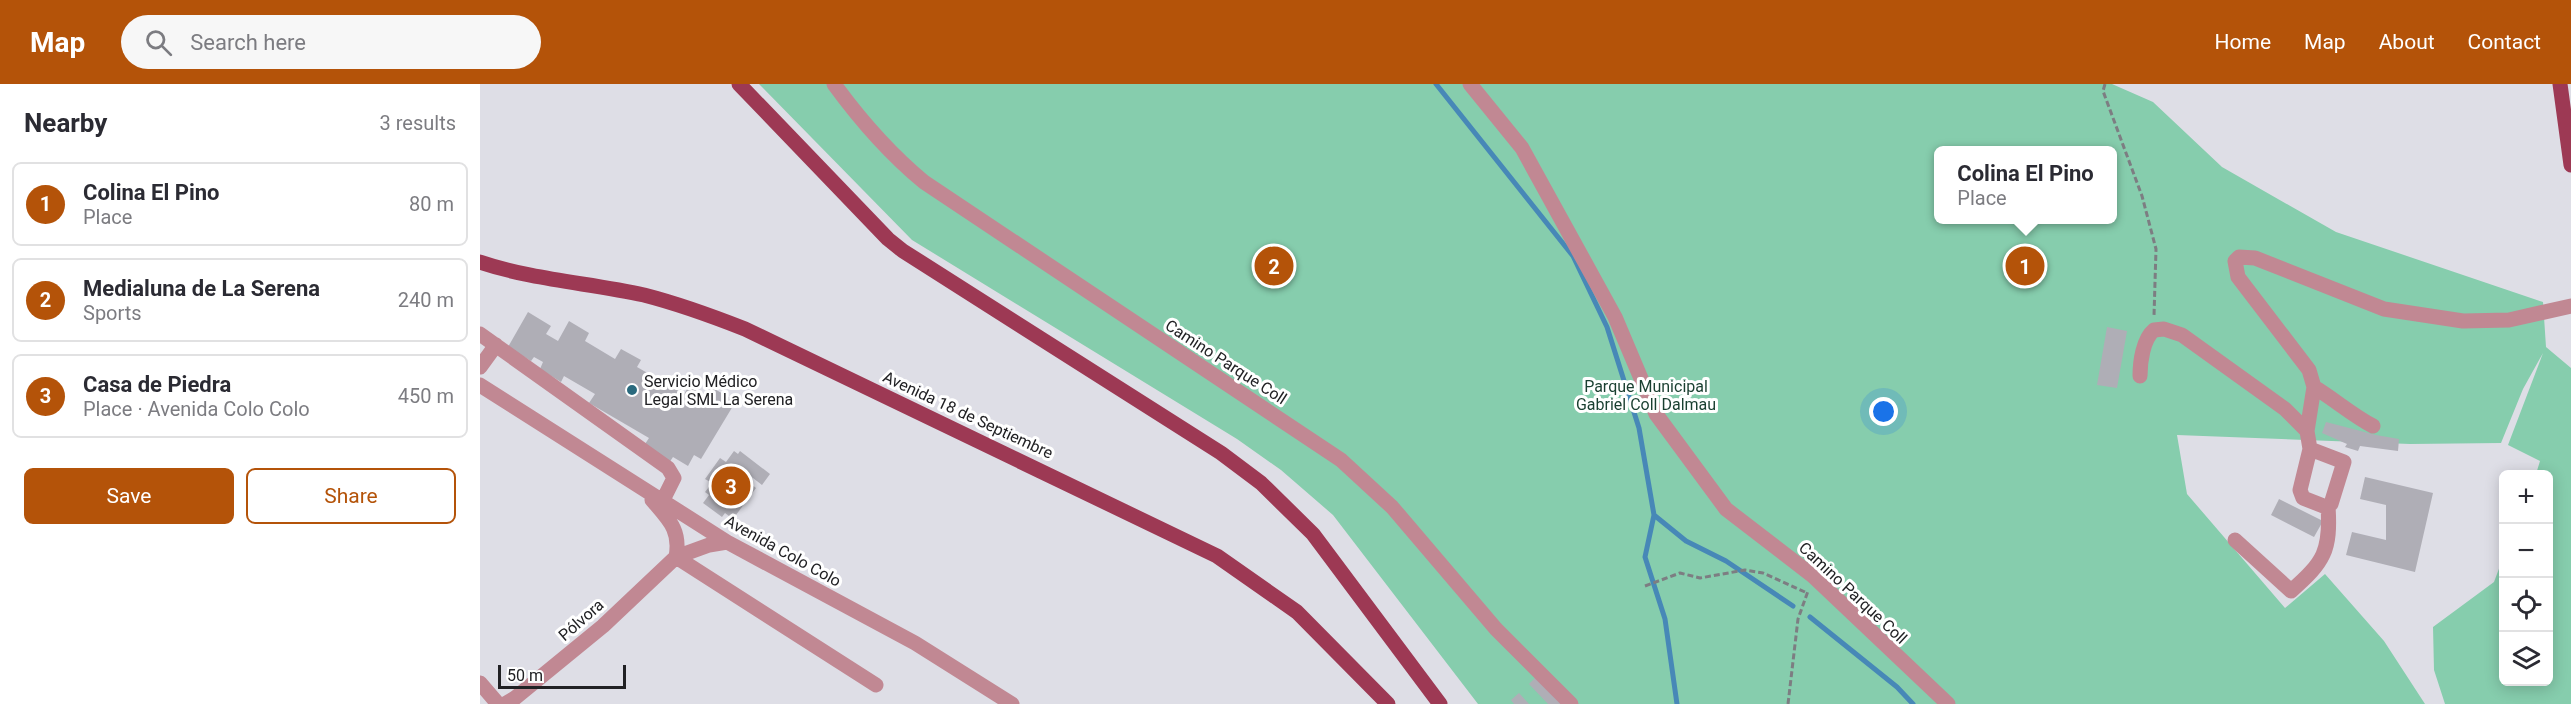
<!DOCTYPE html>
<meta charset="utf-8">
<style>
body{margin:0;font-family:Roboto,sans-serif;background:#f7f7f7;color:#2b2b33}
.controls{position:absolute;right:18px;bottom:18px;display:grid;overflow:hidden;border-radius:9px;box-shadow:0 3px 15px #0003}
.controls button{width:54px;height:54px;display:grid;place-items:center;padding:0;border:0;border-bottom:2px solid #e1e1e2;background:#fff;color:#2b2b33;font:30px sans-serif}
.scale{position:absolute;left:18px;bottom:15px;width:128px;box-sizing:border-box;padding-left:6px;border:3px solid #212124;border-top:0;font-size:16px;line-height:21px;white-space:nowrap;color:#212124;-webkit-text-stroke:4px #fff;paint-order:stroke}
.you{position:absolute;left:1404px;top:328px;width:21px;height:21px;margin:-15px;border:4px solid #fff;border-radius:50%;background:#1a73e8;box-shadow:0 0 0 9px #1a73e833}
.badge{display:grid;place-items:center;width:39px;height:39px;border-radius:50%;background:#b45309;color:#fff;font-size:20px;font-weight:700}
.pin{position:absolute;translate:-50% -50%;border:3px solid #fff;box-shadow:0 2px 6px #0006}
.popup{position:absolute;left:1454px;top:62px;width:183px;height:78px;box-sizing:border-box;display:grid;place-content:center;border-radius:9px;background:#fff;filter:drop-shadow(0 2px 4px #0005);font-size:20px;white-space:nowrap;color:#7c7c81}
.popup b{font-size:22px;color:#2b2b33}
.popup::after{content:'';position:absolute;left:50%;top:100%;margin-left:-12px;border:12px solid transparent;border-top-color:#fff}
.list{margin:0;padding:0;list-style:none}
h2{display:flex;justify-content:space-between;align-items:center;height:78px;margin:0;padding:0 24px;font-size:26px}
h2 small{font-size:20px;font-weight:400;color:#7c7c81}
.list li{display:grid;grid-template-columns:39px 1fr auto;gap:18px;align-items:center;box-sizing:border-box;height:84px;margin:0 12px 12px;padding:0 12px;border:2px solid #e1e1e2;border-radius:9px}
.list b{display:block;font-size:22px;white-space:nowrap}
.list p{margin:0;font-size:20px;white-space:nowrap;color:#7c7c81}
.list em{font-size:20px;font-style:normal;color:#7c7c81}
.actions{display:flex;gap:12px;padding:18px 24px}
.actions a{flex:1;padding:14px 0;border:2px solid #b45309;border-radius:9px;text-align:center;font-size:21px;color:#b45309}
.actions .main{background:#b45309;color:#fff}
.icon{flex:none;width:33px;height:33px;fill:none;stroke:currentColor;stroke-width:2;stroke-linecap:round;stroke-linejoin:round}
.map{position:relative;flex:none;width:2091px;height:620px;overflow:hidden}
header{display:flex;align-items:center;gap:36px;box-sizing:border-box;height:84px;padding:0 30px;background:#b45309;color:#fff}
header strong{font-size:28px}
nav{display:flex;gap:33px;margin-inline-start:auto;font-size:21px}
.search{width:420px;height:54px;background:#f7f7f7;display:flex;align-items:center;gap:15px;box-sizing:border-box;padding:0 21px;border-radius:33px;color:#7c7c81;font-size:22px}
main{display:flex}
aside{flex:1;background:#fff}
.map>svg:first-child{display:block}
</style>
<header>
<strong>Map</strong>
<div class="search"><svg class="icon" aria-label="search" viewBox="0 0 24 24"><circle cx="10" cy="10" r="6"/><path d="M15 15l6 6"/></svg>Search here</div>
<nav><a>Home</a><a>Map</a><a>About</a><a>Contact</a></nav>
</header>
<main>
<aside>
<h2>Nearby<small>3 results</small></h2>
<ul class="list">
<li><span class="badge">1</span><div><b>Colina El Pino</b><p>Place</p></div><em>80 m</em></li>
<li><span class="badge">2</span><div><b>Medialuna de La Serena</b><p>Sports</p></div><em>240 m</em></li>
<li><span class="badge">3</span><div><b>Casa de Piedra</b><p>Place · Avenida Colo Colo</p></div><em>450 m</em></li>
</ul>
<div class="actions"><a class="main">Save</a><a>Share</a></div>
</aside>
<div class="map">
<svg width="2091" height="620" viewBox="0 0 2091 620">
<rect width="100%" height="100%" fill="#dedee6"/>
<path fill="#86cdad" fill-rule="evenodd" d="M279,0H1632L1673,18L1742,83L1856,148L2063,218L2066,263L2091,284V620H1965L1954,586L1953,543L2014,498L2023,474L2024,598H2068V390H2056L2060,377L2028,361L2063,269L2043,305L2021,359L1930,360L1697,351L1707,410L1805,524L1845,490L1904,557L1945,620H998L853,431L801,386L757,355L432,156ZM1458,66H1632V136H1458Z"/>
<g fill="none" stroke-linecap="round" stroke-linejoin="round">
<path stroke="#4788b7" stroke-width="5" d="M956,0L1093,172L1127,243L1159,344L1174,431L1165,473L1185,535L1197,620
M1174,431L1206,457L1246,477L1313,522
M1330,533L1417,603L1433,620"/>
</g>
<path fill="#afaeb6" d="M48,228L71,242L66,250L78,257L89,237L109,249L105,257L135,275L141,265L161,276L157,283L204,310L209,302L224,311L229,302L256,317L221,375L214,371L208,382L193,373L189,379L163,363L169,354L109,319L115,310L84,292L81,298L60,285L63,278L54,273L51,277L28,263Z
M1627,243L1647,247L1637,304L1617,301Z
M1846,338L1896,351L1919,355L1918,367L1880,362L1878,367L1865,363L1867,360L1842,349Z
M254,367L258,370L260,367L290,390L282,401L264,387L261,391L255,387L276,404L253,435L245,429L242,433L223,419L229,411L225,408L232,399L225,395L240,374L246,378Z
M1885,393L1953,409L1935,488L1866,471L1872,448L1906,456V421L1880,415Z
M1799,415L1843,437L1834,453L1791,431Z
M1057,592L1083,620H1068L1049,600Z
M1039,609L1049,620H1034L1031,616Z"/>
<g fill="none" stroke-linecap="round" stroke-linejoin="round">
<path stroke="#7d7d82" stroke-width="3" stroke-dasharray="6 3" stroke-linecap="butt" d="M1625,0L1623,7L1662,112L1676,165L1674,232
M1165,502L1200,489L1220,494L1265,486L1283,489L1325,508
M1308,620L1318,535L1328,507"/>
<path stroke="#c18893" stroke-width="15" d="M354,0C381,37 409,69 444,98L861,376L912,423L1016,545L1091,620
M990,0L1042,64L1135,233L1176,330L1246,425L1333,492L1468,620
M0,250L188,384L194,394L182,418
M0,283L16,261
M1660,292C1660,278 1663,255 1674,246L1684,245L1702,251L1805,325L1827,347
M0,301L247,458L435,559L532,620
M1834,303C1854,315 1872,331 1893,342
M1830,365L1864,378L1851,420L1846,423L1823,414L1820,406L1830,365L1827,347L1834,303L1829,286L1758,193L1755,177L1759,173L1775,174L1904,225L1983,237L2029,236L2091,222
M172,416C189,436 201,446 196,473L396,601
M1755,456L1811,507C1844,478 1851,467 1848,422
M0,599L18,620
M25,620L35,614L123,542L196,473L229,461L247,458"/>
<path stroke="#9d3954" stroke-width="15" d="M259,0L408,155L423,167L741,369L781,399L833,450L960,620
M2080,0L2091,81
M0,178C53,196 110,199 164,211C199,220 232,232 265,245L737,472L817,528L908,620"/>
</g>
<circle fill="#2a6a7e" stroke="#fff" stroke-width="2" cx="152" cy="306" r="6"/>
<g text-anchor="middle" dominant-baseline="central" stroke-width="6" stroke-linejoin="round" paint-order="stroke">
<g font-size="16" fill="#212124" stroke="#fff">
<text transform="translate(746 278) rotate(33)">Camino Parque Coll</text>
<text transform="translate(488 331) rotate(25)">Avenida 18 de Septiembre</text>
<text transform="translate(303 467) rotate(29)">Avenida Colo Colo</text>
<text transform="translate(1373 509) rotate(43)">Camino Parque Coll</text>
<text transform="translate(101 536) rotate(-41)">Pólvora</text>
</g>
<g font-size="16" fill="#212124" stroke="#fff" text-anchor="start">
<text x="164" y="297">Servicio Médico<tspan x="164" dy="18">Legal SML La Serena</tspan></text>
</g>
<g font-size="16" fill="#193f30" stroke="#fff">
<text x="1166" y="302">Parque Municipal<tspan x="1166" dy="18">Gabriel Coll Dalmau</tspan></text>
</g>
</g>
</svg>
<div class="controls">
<button>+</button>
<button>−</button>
<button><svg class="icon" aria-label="locate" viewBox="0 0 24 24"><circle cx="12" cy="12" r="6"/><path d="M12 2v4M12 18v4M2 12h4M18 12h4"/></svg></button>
<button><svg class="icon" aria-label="layers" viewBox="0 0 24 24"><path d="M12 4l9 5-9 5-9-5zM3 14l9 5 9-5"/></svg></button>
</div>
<div class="scale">50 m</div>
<div class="you"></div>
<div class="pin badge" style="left:1545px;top:182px">1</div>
<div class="popup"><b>Colina El Pino</b>Place</div>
<div class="pin badge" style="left:794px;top:182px">2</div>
<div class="pin badge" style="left:251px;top:402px">3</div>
</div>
</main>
